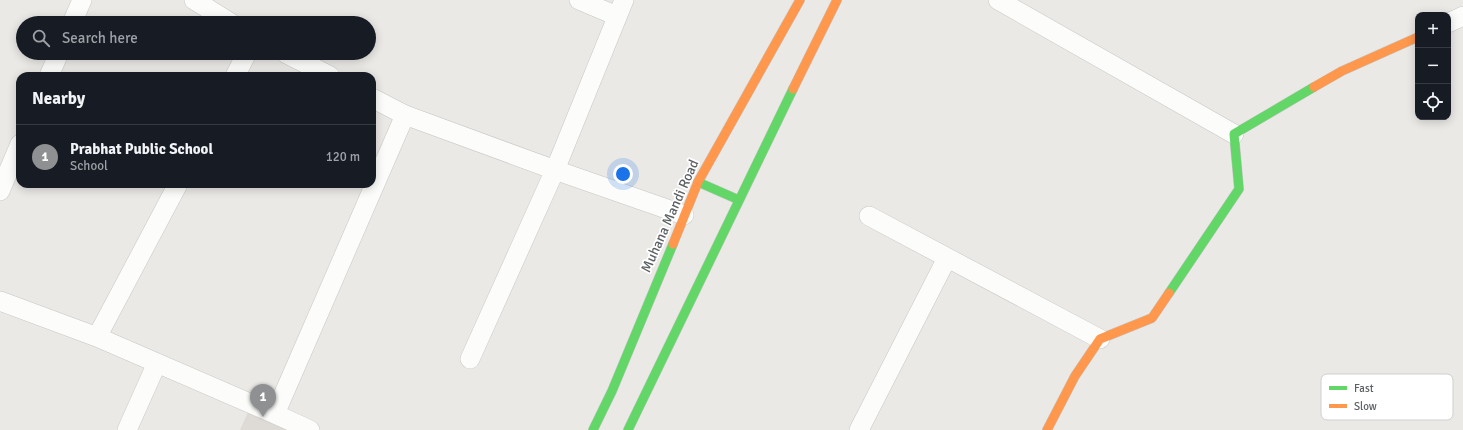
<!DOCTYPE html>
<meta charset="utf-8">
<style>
body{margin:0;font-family:Signika,sans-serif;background:#20242c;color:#f1f3f6}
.controls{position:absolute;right:12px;top:12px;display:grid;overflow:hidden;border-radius:8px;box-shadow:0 2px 10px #0003}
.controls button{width:36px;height:36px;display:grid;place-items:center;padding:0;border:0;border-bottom:1px solid #363941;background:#171b24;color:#f1f3f6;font:20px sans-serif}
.you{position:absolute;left:623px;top:174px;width:14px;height:14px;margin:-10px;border:3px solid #fff;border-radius:50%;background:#1a73e8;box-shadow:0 0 0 6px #1a73e833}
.badge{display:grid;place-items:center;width:26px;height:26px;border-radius:50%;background:#8e9091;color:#fff;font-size:13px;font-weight:700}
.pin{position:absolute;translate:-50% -33px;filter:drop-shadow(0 1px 2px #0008)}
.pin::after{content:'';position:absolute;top:21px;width:14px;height:12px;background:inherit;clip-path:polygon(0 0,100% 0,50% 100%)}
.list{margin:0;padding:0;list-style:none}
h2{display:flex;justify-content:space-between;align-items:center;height:52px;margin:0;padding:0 16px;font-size:17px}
h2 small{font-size:13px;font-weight:400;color:#9ea1a6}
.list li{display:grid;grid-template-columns:26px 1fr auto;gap:12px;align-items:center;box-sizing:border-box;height:64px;padding:0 16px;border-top:1px solid #363941}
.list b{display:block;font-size:15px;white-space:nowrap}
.list p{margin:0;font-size:13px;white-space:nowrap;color:#9ea1a6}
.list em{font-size:13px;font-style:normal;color:#9ea1a6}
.icon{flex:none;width:22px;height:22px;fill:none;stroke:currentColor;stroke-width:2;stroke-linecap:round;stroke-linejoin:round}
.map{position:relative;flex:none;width:1463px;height:430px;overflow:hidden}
.search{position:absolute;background:#171b24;box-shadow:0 2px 10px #0003;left:16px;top:16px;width:360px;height:44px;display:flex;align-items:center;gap:10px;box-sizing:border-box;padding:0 14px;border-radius:22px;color:#9ea1a6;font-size:15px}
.panel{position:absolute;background:#171b24;box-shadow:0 2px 10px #0003;left:16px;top:72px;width:360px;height:116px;border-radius:12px}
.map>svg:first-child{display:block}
</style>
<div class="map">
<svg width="1463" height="430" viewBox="0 0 1463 430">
<rect width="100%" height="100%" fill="#ebe9e6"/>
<path fill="#dedbd6" d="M252,403L310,430H240Z"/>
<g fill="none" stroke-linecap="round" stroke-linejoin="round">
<defs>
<path id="street" d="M194,0L231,23
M579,0L617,16
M998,0L1234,134
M72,23L82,0
M1448,23L1463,16
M285,53L330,76
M49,76L59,53
M235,76L247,53
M372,98L405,115L555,170L684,215
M0,191L20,144
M869,216L1100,339
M0,301L97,337L178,184
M97,337L275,414L405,115
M470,359L555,170L624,0
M275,414L310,430
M127,430L157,363
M859,430L947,258"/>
<path id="fast" d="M698,182L739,200
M1169,293L1239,189L1234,134L1314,87
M593,430L612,391L673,244
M628,430L793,89"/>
<path id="slow" d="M1314,87L1342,71L1418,37
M793,89L837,0
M673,244L698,182L800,0
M1047,430L1075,376L1100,339L1152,318L1169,293"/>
</defs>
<use href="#street" stroke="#c7c7c6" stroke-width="20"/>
<use href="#fast" stroke="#c5c6c5" stroke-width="10"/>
<use href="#slow" stroke="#c5c6c5" stroke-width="10"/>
<use href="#street" stroke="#fcfcfb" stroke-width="19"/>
<use href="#fast" stroke="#63d668" stroke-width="9"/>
<use href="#slow" stroke="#ff974d" stroke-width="9"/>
</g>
<g text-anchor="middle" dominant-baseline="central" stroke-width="3.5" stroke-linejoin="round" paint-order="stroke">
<g font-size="14" fill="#5c6063" stroke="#fff">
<text transform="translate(670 216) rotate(-66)">Muhana Mandi Road</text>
</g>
</g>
<rect x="1321" y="374" width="132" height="46" rx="6" fill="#fff" stroke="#cecfd0" stroke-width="1"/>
<rect x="1329" y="386" width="18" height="4" fill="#63d668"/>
<rect x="1329" y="404" width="18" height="4" fill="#ff974d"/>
<g font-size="11" fill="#5c6063">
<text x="1354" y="392">Fast</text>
<text x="1354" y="410">Slow</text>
</g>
</svg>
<div class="controls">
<button>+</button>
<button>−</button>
<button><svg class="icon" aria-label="locate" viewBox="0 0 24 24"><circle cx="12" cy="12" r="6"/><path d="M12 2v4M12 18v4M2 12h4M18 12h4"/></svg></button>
</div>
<div class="you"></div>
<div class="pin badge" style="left:263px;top:417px">1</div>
<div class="search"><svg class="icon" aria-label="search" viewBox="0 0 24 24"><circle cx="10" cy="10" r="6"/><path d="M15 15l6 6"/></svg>Search here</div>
<section class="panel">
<h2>Nearby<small></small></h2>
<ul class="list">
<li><span class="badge">1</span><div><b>Prabhat Public School</b><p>School</p></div><em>120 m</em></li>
</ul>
</section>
</div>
